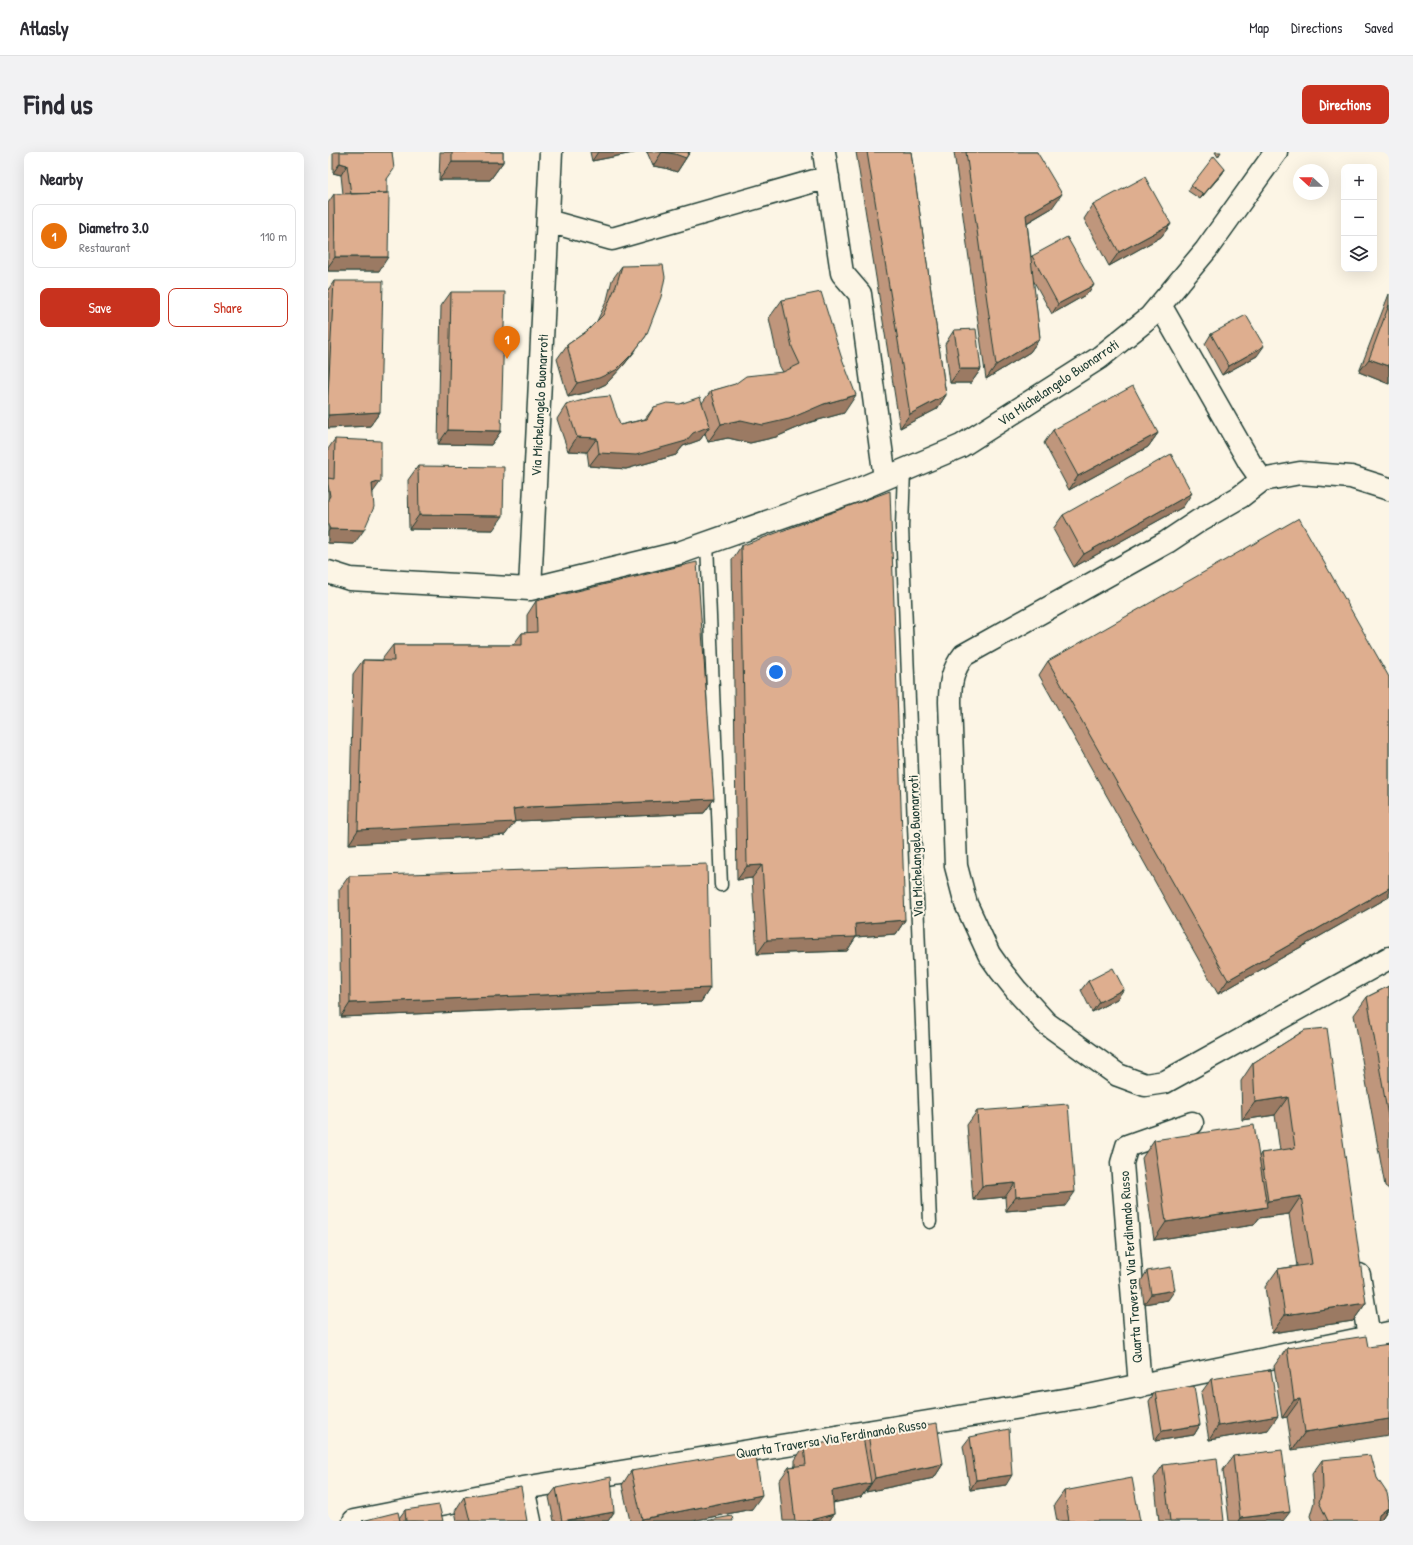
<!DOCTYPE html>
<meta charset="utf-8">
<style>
body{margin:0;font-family:"Patrick Hand",sans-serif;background:#f2f2f3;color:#2b2b33}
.controls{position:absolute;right:12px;top:12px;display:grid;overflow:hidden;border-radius:8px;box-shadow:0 4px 16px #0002}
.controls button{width:36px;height:36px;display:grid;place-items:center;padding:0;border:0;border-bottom:1px solid #e1e1e2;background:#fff;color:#2b2b33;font:20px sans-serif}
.compass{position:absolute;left:965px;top:12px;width:36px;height:36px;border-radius:50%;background:#fff;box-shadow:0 4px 16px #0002;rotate:291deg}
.you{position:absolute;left:448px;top:520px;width:14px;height:14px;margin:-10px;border:3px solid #fff;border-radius:50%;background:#1a73e8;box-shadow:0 0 0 6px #1a73e833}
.badge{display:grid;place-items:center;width:26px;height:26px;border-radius:50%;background:#c8321e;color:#fff;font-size:13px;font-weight:700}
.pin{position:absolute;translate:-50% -33px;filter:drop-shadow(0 1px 2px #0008)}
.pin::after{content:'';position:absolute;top:21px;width:14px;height:12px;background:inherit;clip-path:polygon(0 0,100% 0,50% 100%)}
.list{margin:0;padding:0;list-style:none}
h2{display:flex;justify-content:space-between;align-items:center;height:52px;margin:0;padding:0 16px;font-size:17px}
h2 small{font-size:13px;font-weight:400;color:#7c7c81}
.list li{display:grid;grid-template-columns:26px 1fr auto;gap:12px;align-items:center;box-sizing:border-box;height:64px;margin:0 8px 8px;padding:0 8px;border:1px solid #e1e1e2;border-radius:8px}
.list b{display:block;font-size:15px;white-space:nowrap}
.list p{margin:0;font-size:13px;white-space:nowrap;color:#7c7c81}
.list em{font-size:13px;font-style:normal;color:#7c7c81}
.actions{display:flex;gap:8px;padding:12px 16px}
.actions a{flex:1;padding:9px 0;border:1px solid #c8321e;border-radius:8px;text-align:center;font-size:14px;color:#c8321e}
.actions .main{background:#c8321e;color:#fff}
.icon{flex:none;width:22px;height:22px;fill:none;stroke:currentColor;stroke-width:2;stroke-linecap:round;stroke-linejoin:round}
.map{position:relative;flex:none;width:1061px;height:1369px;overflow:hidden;border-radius:8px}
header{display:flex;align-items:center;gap:24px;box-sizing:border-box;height:56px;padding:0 20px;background:#fff;border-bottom:1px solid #e1e1e2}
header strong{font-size:19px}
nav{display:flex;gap:22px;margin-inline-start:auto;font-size:14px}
.intro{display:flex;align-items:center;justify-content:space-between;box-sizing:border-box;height:96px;padding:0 24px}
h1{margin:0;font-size:28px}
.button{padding:10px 18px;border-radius:8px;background:#c8321e;color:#fff;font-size:14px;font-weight:700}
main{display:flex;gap:24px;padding:0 24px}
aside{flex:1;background:#fff;border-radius:8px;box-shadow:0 4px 16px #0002}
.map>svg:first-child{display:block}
</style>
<header>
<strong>Atlasly</strong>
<nav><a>Map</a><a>Directions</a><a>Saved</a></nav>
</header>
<div class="intro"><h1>Find us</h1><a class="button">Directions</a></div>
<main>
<aside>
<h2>Nearby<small></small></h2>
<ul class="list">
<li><span class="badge" style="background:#e8710a">1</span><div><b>Diametro 3.0</b><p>Restaurant</p></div><em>110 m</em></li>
</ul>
<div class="actions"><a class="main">Save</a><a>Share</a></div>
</aside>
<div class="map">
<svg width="1061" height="1369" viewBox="0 0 1061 1369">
<rect width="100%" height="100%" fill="#fcf5e5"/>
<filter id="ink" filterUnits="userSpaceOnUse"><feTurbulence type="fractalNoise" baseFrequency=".025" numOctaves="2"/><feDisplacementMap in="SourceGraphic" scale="8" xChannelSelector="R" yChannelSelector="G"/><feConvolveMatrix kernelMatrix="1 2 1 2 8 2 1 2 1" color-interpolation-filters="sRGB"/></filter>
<g filter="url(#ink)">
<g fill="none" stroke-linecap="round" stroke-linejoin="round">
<defs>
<path id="lane" d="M576,318L574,375L602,1070
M379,391L393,733"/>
<path id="street" d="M496,0L514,121L532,142L557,326
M220,69L284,87L500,25
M832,153L922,311L934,328
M1061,337L1023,325L972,321L934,328L912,345L872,368L839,390L636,503C624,518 622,532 622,550L628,714L638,752L661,802L673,819L689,839L718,871L790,923L817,933L837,930L1061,806
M0,420L22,427L202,437L351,401L527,339L633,294L771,206L822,165L878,98L948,0
M202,437L223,0
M1031,1123L1041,1185
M812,1234L794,1011L799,994L864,971
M195,1336L202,1369
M26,1369L195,1336L760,1244L1061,1181"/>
</defs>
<use href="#lane" stroke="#1f3d34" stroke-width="15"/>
<use href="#street" stroke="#1f3d34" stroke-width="25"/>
<use href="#lane" stroke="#fcf5e5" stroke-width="12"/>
<use href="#street" stroke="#fcf5e5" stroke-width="22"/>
</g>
<path fill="#bf967b" stroke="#1f3d34" d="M5,0H64L59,27L51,119H0V51L6,42H15L13,23L5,21Z
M112,0H175V10L162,28H111Z
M262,0H310L264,9Z
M318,0H362L349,20L337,16L325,14L319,0Z
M528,0H583L618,243L609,257L572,276Z
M626,0H709L724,56L699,71L703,105L704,104L766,133L759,142L724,162L705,128L712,186L702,200L658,227Z
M887,0H893L890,5Z
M897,17L894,22L872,47L860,39L863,34Z
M765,53L843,72L833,85L781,114L756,67Z
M294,114L308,198L295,214L278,232L261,240L240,245L229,207L239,193L259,179L269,169L279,148L284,128Z
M6,129L52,260L42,274L0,276V138Z
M123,140L173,279L163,293L110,292L113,154Z
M1061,142V232L1031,220Z
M454,148L516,261L483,270L448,285L422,291L400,286L380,290L377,281L372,288L355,294L348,303L298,317L261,314L259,300L240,299L229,267L238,253L292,273L317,267L326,255L374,251L383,239L455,220L451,213L441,166Z
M626,178L653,217L643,231H622L617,192Z
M883,182L929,204L894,223L877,192Z
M725,278L830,281L820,295L741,338L716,291Z
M7,287L45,341L26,392L0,391V297Z
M90,314L165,378L81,377L80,328Z
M855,355L746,415L725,377L735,363Z
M413,394L577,768L568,782L528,785L519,799L429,802L424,726L409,728L404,408Z
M208,449L386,647L376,661L191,669H187L177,683L21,692L25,522L35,508H55V506L65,493H185L194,481H199V463Z
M720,509L1061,525V745L890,842L711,523Z
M21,724L382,836L373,850L13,865L11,738Z
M760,829L789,847L764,860L753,838Z
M1061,834V1037L1057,1034L1026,863L1039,845Z
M977,878L1038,1151L1025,1169L944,1181L937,1135L950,1117L969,1114L961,1062L931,1066L926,1073L826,1088L814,1006L826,988L931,1005L933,1001L952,999L947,963L914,968L913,929L925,911Z
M649,959L737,1054L678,1059L677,1045L645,1048L639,973Z
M819,1119L840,1148L816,1152L813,1129Z
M1040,1195L964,1298L959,1265L954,1266L946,1214L959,1196Z
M883,1227L940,1278L881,1288L873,1241Z
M827,1240L872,1273L866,1283L827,1289L821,1249Z
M540,1282L615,1312L606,1326L538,1340V1339L533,1345L505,1351L506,1362L501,1369H455L451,1329L461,1315L467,1314V1308L476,1294L535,1288Z
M642,1285L678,1333L642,1338L635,1294Z
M905,1304L955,1369H901L895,1318Z
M994,1308L1049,1326L1061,1351V1356L1052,1369H984L982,1364L986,1350L984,1322Z
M835,1313L896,1369H831L826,1326Z
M303,1319L424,1357L364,1369H302L294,1333Z
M228,1336L286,1360L280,1369H226L221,1345Z
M736,1339L812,1369H729L726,1353Z
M136,1345L199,1369H129L127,1359Z
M77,1358L115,1369H34L71,1366Z"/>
<path fill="#9b7a64" stroke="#1f3d34" d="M270,0H310L264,9Z
M334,0H362L361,2L356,5L358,6L349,20L337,16L325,14Z
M124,10H175L162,28H111Z
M12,11L19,13L13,23L5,21Z
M897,17L894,22L872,47L876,42Z
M734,42L724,56L688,77L698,63Z
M843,72L833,85L781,114L791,100Z
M7,105H60L51,119H0V115Z
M766,133L759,142L724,162L730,152Z
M318,184L295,214L278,232L261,240L240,245L249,231Z
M712,186L702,200L658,227L668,213Z
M936,194L929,204L894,223L901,214Z
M1041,207L1061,214V232L1031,220Z
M632,217H653L643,231H622Z
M528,243L516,261L483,270L448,285L422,291L400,286L380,290L393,272L413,268L496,252Z
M618,243L609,257L572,276L582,262Z
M52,260L42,274L0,276V263Z
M382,274L372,288L355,294L348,303L298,317L261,314L271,301Z
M120,278L173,279L163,293L110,292Z
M830,281L820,295L741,338L750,324Z
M249,285L269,286L259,300L240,299Z
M53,329L43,343L44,332Z
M864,341L855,355L746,415L756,402Z
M91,363L175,364L165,378L81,377Z
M2,377L36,378L26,392L0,391V380Z
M386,647L376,661L191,669L184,670H187L177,683L21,692L30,678L200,655Z
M434,713L424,726L409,728L419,714Z
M1061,736V745L890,842L900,828Z
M577,768L568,782L528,785L519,799L429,802L439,788L527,772Z
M382,836L373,850L13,865L22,851Z
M796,837L789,847L764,860L771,850Z
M960,945L947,963L914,968L927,950Z
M687,1031L677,1045L645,1048L654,1034Z
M747,1040L737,1054L678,1059L688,1045Z
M973,1044L961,1062L931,1066L926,1073L826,1088L838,1070L935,1056L940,1049Z
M847,1138L840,1148L816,1152L823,1142Z
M1038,1151L1025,1169L944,1181L957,1163Z
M972,1247L959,1265L954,1266L966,1248Z
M950,1264L940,1278L881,1288L890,1274Z
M1061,1267V1283L964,1298L977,1280Z
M872,1273L866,1283L827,1289L834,1279Z
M615,1312L606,1326L538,1340L547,1326Z
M684,1323L678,1333L642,1338L648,1328Z
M543,1331L533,1345L494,1353L504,1339Z
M434,1343L424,1357L364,1369H313L314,1367Z
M1061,1355L1052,1369H1046L1051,1363Z
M286,1360L280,1369H235Z
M962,1360L955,1369H910L912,1366Z
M506,1362L501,1369H479Z"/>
<path fill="#deae8f" stroke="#1f3d34" d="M12,0H64L66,17L59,27V41L23,42L19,13L12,11Z
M124,0H175V10H124Z
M334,0H361L358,6L347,2Z
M539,0H583L618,243L582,262Z
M638,0H709L734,42L698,63L712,186L668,213Z
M886,4L897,17L876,42L863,34Z
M817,25L843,72L791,100L765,53Z
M61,41L60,105H7L6,42Z
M739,85L766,133L730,152L704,104Z
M335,113L337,125L333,145L318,184L305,201L288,218L271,226L249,231L239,193L259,179L275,163L288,134L294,114Z
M6,129H55L52,260L0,263V244Z
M123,140H177L173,279L120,278Z
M493,140L513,204L528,243L496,252L461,267L435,273L413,268L393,272L383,239L407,232L418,224L455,220L472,212L464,195L454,148Z
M1061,153V214L1041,207Z
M918,163L936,194L901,214L883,182Z
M648,177L653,217H632L626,178Z
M805,234L830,281L750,324L725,278Z
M282,244L292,273L319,267L326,255L339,251L352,252L372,245L382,274L365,281L358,289L308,303L271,301L269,286L249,285L238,253L262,246Z
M7,287L53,289V329L44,332L46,355L36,378L2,377L0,373V347L2,344L0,332V326L6,327Z
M843,302L864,341L756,402L735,363Z
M90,314L176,315L175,364L91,363Z
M562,339L577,768L527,772L528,785L439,788L434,713L419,714L413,394Z
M971,366L1061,525V736L900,828L720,509Z
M369,410L386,647L200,655L185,657L187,670L30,678L35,508L66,509L65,493H194V481L209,480L208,449Z
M379,712L382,836L22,851L21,724Z
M785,816L796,837L771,850L760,829Z
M1061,834V970L1039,845Z
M999,876L1038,1151L957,1163L950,1117L984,1112L973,1044L940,1049L933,1001L967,996L960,945L927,950L925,911L977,878Z
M740,952L747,1040L688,1045L687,1031L654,1034L649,959Z
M926,973L939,1055L838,1070L826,988Z
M843,1115L847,1138L823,1142L819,1119Z
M1038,1184L1040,1195L1061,1192V1267L977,1280L972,1247L966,1248L959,1196Z
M943,1218L950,1264L890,1274L883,1227Z
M866,1234L872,1273L834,1279L827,1240Z
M609,1271L615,1312L547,1326L540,1282Z
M681,1277L684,1323L648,1328L642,1285Z
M535,1285L543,1331L504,1339L506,1362L479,1369H467L461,1315L478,1313L476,1294Z
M427,1298L434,1343L314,1367L303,1319Z
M954,1298L962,1360L912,1366L905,1304Z
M1043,1303L1049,1326L1059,1341L1061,1351V1355L1051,1363L1050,1369H1000L991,1350L995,1336L994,1308Z
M889,1306L896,1369H842L835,1313Z
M283,1325L286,1360L234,1369L228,1336Z
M804,1326L812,1369H741L736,1339Z
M193,1335L199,1369H142L136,1345Z
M111,1353L115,1369H78L77,1358Z
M70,1360L72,1369H34Z
M404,1364L405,1369H376Z"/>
</g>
<g text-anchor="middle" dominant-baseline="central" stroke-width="4" stroke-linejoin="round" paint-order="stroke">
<g font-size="14" fill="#1f3d34" stroke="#fcf5e5">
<text transform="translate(730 230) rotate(-34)">Via Michelangelo Buonarroti</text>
<text transform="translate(211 253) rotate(-87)">Via Michelangelo Buonarroti</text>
<text transform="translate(587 694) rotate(-92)">Via Michelangelo Buonarroti</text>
<text transform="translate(802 1115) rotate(-94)">Quarta Traversa Via Ferdinando Russo</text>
<text transform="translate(503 1286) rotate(-9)">Quarta Traversa Via Ferdinando Russo</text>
</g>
</g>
</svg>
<div class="controls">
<button>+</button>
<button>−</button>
<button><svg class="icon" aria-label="layers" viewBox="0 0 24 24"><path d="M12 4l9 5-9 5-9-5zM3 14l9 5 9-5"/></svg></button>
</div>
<svg class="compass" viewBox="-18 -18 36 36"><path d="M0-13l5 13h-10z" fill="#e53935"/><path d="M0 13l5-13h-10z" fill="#7c7c81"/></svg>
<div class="you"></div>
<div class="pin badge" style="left:179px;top:207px;background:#e8710a">1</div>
</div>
</main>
